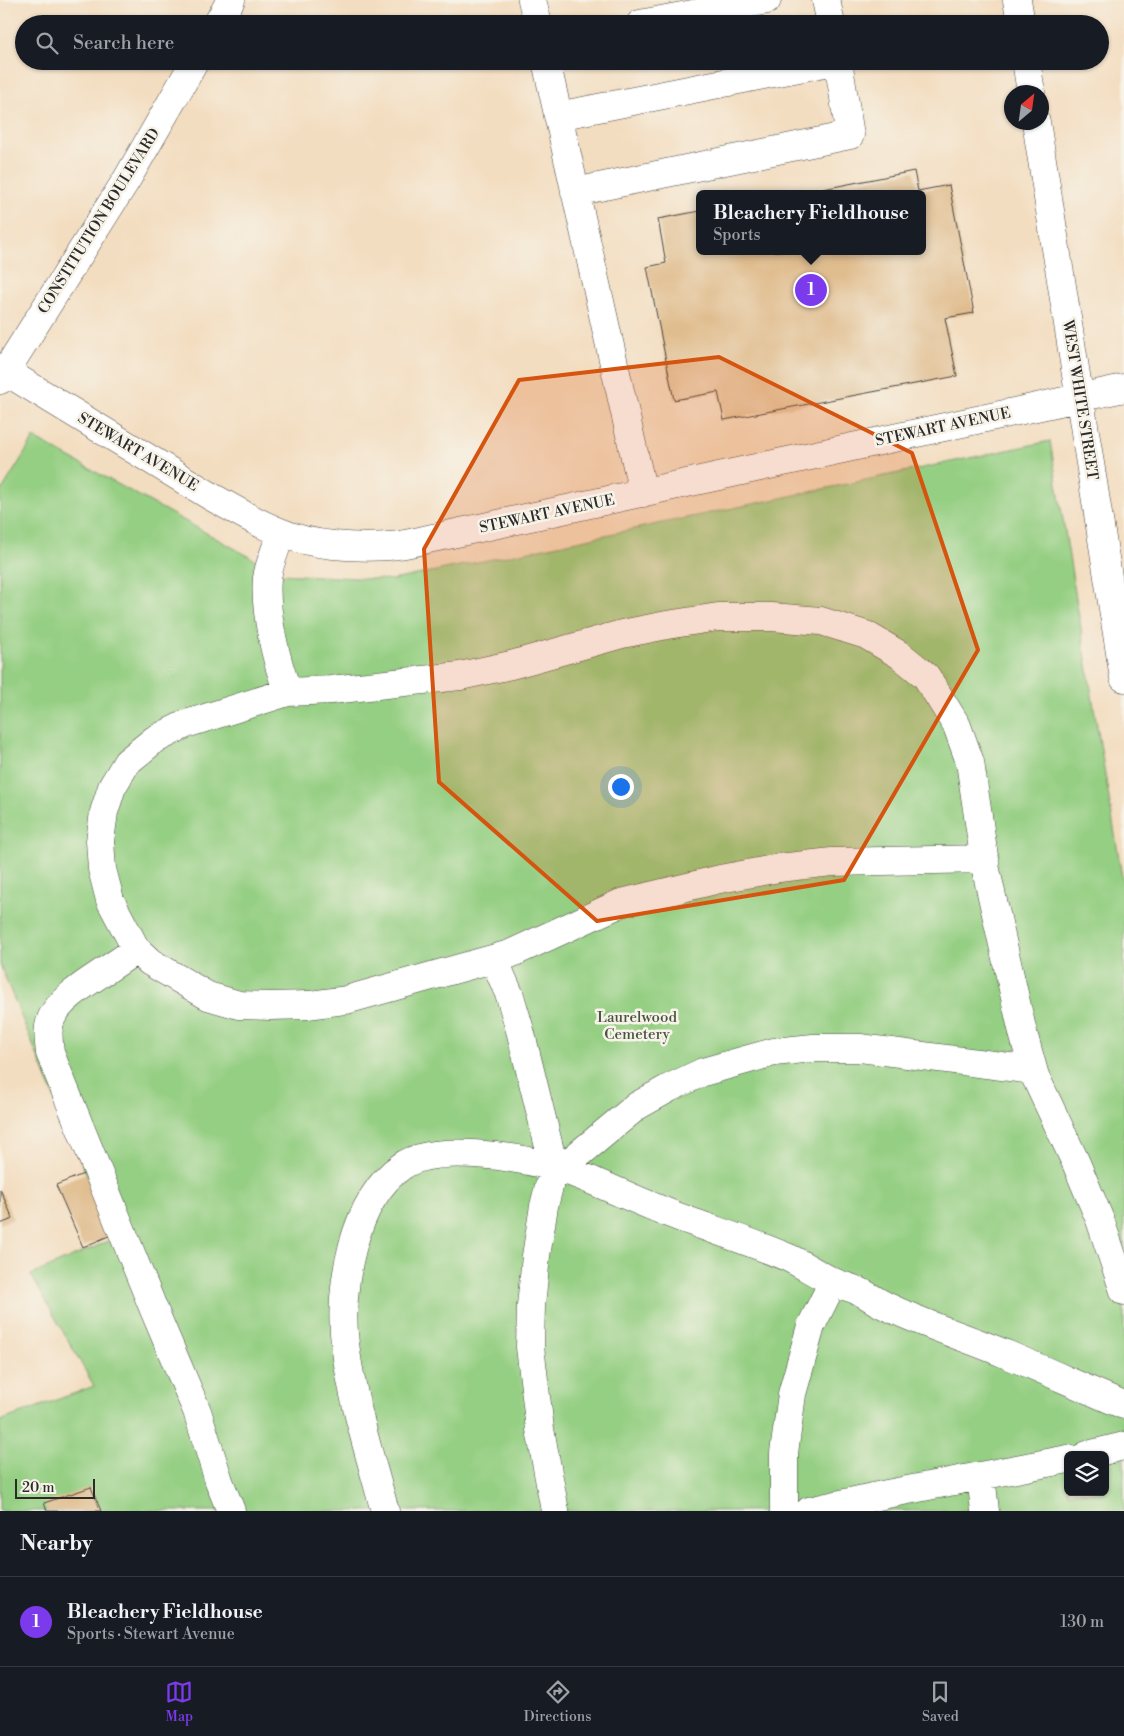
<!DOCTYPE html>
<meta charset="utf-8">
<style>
body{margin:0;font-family:"Libre Bodoni",serif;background:#20242c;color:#f1f3f6}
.controls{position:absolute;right:15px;bottom:15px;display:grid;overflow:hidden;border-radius:8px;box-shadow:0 1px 4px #0004}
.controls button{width:45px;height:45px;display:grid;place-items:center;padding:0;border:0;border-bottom:1px solid #363941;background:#171b24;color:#f1f3f6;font:25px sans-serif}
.compass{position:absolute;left:1004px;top:85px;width:45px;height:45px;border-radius:50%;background:#171b24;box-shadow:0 1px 4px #0004;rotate:29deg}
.scale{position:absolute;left:15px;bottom:12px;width:80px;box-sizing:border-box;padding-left:5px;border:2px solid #2b2b2b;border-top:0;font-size:14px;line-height:18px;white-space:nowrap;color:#2b2b2b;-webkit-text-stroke:4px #f7f3e8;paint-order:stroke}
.you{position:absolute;left:620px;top:786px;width:18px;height:18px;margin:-12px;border:4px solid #fff;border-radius:50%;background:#1a73e8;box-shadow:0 0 0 8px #1a73e833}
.badge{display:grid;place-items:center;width:32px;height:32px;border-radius:50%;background:#7c3aed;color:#fff;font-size:16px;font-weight:700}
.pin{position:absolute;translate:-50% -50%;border:2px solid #fff;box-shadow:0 1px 5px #0006}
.popup{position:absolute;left:696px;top:190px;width:230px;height:65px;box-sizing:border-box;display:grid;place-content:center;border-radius:8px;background:#171b24;filter:drop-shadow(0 1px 4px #0005);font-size:16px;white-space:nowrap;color:#9ea1a6}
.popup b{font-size:19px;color:#f1f3f6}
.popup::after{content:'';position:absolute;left:50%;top:100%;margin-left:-10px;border:10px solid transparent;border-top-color:#171b24}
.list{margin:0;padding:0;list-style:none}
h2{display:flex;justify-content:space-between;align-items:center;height:65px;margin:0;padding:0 20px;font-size:21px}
h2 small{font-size:16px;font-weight:400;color:#9ea1a6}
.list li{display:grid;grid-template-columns:32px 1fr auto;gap:15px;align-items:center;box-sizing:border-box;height:90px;padding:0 20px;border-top:1px solid #363941}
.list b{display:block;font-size:19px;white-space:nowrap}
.list p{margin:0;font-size:16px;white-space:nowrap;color:#9ea1a6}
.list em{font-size:16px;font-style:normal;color:#9ea1a6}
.icon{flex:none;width:28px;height:28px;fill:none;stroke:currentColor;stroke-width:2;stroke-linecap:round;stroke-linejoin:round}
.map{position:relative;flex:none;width:1124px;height:1511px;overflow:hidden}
.search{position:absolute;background:#171b24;box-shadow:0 1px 4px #0004;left:15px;right:15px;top:15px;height:55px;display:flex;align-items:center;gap:12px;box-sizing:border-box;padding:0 18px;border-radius:28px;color:#9ea1a6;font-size:19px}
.sheet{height:155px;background:#171b24}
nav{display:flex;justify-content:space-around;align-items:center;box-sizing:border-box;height:70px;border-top:1px solid #363941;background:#171b24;font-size:14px;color:#9ea1a6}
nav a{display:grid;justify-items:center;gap:2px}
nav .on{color:#7c3aed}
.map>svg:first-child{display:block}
</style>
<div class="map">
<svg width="1124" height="1511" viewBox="0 0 1124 1511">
<rect width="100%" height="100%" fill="#f7f3e8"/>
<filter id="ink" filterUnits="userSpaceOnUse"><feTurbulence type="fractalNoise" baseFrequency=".02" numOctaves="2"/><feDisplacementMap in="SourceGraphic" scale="10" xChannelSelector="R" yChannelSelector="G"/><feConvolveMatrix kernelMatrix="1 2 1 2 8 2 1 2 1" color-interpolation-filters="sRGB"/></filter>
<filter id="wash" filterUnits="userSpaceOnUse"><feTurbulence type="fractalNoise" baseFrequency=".0096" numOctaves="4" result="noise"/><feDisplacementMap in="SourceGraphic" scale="20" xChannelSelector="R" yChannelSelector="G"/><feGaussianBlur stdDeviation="1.12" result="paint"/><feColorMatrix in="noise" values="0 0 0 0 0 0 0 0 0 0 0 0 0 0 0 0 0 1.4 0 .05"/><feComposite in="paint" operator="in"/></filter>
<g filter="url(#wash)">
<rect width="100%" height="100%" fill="#f3ddc0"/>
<path fill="#95cf83" stroke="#607d57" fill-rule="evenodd" d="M34,438L281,574L393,580L1050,441L1124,889V1511H0V1421L94,1386L31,1275L113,1239L0,965V493ZM1068,1455H1105V1492H1068Z"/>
<g id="blocks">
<path fill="#e0bd8f" d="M914,171L918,191L949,185L974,313L945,318L957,376L724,420L718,392L674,400L647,267L666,263L658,219L700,211V251H922V194H798Z
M86,1173L111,1235L83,1247L56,1185Z
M0,1189L13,1219L0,1224Z
M91,1487L101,1511H47L44,1503Z"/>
</g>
</g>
<g filter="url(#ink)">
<use href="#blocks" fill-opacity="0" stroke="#494641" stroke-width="1"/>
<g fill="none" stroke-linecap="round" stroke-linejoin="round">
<defs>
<path id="minor" d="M532,0L538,24
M826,0L831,24
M1017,0L1021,24
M217,24L231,0
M640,24L767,0
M546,61L643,493
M1026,61L1031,92
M558,116L834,61
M1036,122L1124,678
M575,192L850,135L838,61
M5,371L212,497C234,509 256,523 280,532C311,546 355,548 389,546C406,545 422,540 438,537L1124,388
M0,380L127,179L195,61
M281,533C277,547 269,563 267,578C264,611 276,661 288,692
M136,949L150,962L208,996L239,1005L270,1006L309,1005L346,1000L510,954L621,903L720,879L779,868L832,862L985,859
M494,959L510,996L520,1030L554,1167L544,1206L536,1256L531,1306L530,1347L540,1429L555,1511
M561,1169L637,1106L669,1088L703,1072L774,1052L813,1048H860L1033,1070
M1087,1455L1124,1446
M981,1476L985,1511
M231,1511L219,1481L197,1411L154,1310L50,1053C49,1043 47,1031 50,1022C59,993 113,969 136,949L110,900L102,869L100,841L104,812L112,787L127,762L154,740L186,724L288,692L331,690L460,676L511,665L622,634L667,625L718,617H772L821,621L866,635L900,655L926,676L957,726L970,762L986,870L1023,1033L1035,1076L1076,1163L1100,1220L1124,1291
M385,1511C370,1457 352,1399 345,1344C338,1288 353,1200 402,1166C435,1143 517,1157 554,1167C572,1171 590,1180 607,1187C630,1197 653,1207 676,1216C713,1230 752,1242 789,1258C804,1265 818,1275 834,1282C843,1286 852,1288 861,1292C869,1296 877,1302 886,1306C925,1325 968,1338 1008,1355C1047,1371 1085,1389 1124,1405
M784,1511V1453L792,1394L811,1326L833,1282
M809,1511L887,1494L1068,1459"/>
</defs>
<use href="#minor" stroke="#494641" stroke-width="29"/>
<use href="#minor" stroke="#fff" stroke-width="28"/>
</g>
</g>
<path fill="#d5540f" fill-opacity="0.2" stroke="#d5540f" stroke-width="4" stroke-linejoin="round" d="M719,357L912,453L978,650L844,880L597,921L439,782L424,549L519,380Z"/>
<g text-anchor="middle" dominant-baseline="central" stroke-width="5" stroke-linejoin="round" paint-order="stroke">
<g font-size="15" fill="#2b2b2b" stroke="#f7f3e8">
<text transform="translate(99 221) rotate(-58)">CONSTITUTION BOULEVARD</text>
<text transform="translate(1080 400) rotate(81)">WEST WHITE STREET</text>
<text transform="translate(943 427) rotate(-12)">STEWART AVENUE</text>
<text transform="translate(138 452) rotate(31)">STEWART AVENUE</text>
<text transform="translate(547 514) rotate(-12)">STEWART AVENUE</text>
</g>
<g font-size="15" fill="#465441" stroke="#f7f3e8">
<text x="637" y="1017">Laurelwood<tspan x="637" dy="17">Cemetery</tspan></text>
</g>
</g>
</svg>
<div class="controls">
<button><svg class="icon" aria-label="layers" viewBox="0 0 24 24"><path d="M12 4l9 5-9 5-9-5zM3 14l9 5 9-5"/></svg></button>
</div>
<svg class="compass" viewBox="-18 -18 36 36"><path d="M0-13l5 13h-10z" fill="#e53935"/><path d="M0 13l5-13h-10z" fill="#9ea1a6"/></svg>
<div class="scale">20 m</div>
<div class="you"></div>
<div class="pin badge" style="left:811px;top:290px">1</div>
<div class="popup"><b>Bleachery Fieldhouse</b>Sports</div>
<div class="search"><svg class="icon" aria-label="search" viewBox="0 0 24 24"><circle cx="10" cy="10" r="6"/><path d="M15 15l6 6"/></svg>Search here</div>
</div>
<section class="sheet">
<h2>Nearby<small></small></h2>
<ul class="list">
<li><span class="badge">1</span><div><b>Bleachery Fieldhouse</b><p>Sports · Stewart Avenue</p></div><em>130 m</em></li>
</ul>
</section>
<nav>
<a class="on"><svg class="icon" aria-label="map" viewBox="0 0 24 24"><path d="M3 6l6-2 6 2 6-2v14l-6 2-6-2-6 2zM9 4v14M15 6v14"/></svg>Map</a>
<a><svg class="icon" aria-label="directions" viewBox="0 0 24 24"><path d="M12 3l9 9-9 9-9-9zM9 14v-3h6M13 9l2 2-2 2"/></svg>Directions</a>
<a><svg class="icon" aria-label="saved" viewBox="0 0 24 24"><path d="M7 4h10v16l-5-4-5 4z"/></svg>Saved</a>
</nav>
